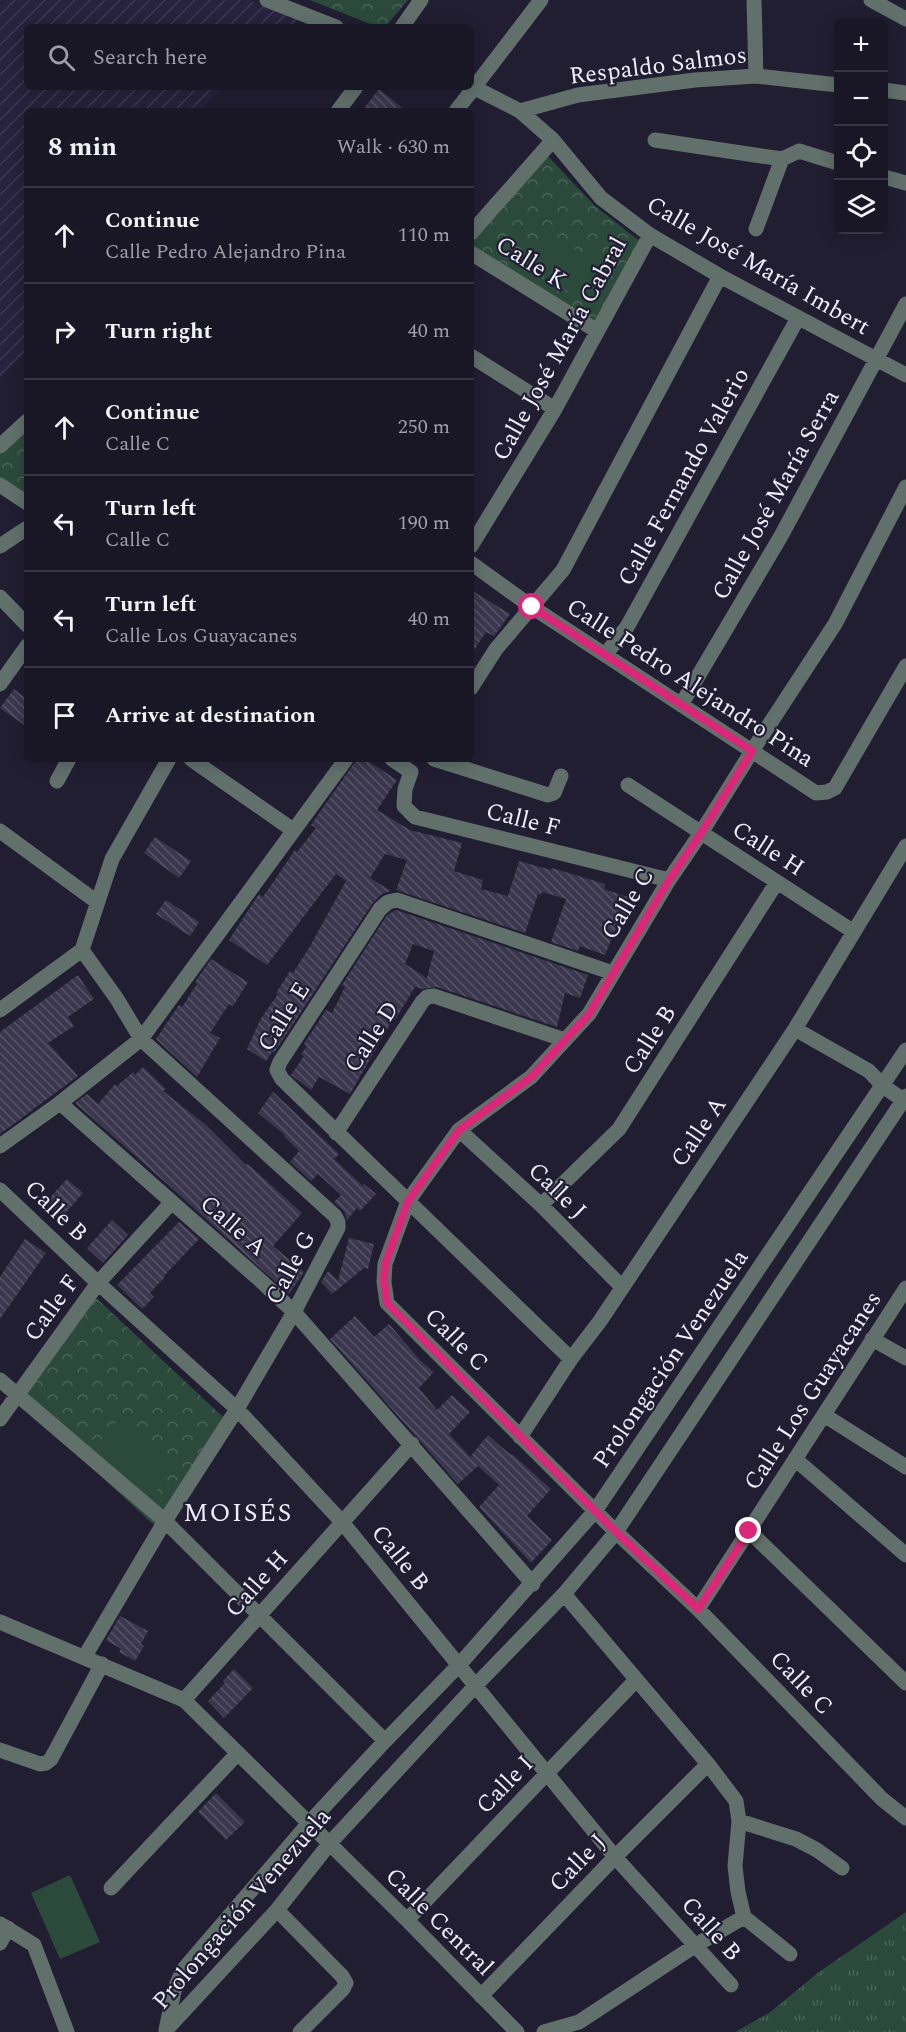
<!DOCTYPE html>
<meta charset="utf-8">
<style>
body{margin:0;font-family:Spectral,serif;background:#262332;color:#f1f3f6}
.controls{position:absolute;right:18px;top:18px;display:grid;overflow:hidden;border-radius:9px;box-shadow:0 3px 15px #0003}
.controls button{width:54px;height:54px;display:grid;place-items:center;padding:0;border:0;border-bottom:2px solid #373543;background:#191626;color:#f1f3f6;font:30px sans-serif}
.stop{position:absolute;width:18px;height:18px;margin:-14px;border:4px solid #db2777;border-radius:50%;background:#fff}
.stop.end{background:#db2777;border-color:#fff;box-shadow:0 2px 6px #0008}
.list{margin:0;padding:0;list-style:none}
h2{display:flex;justify-content:space-between;align-items:center;height:78px;margin:0;padding:0 24px;font-size:26px}
h2 small{font-size:20px;font-weight:400;color:#9f9fa7}
.list li{display:grid;grid-template-columns:39px 1fr auto;gap:18px;align-items:center;box-sizing:border-box;height:96px;padding:0 24px;border-top:2px solid #373543}
.list b{display:block;font-size:22px;white-space:nowrap}
.list p{margin:0;font-size:20px;white-space:nowrap;color:#9f9fa7}
.list em{font-size:20px;font-style:normal;color:#9f9fa7}
.icon{flex:none;width:33px;height:33px;fill:none;stroke:currentColor;stroke-width:2;stroke-linecap:round;stroke-linejoin:round}
.map{position:relative;flex:none;width:906px;height:2032px;overflow:hidden}
.search{position:absolute;background:#191626;box-shadow:0 3px 15px #0003;left:24px;top:24px;width:450px;height:66px;display:flex;align-items:center;gap:15px;box-sizing:border-box;padding:0 21px;border-radius:9px;color:#9f9fa7;font-size:22px}
.panel{position:absolute;background:#191626;box-shadow:0 3px 15px #0003;left:24px;top:108px;width:450px;height:654px;border-radius:9px}
.map>svg:first-child{display:block}
</style>
<div class="map">
<svg width="906" height="2032" viewBox="0 0 906 2032">
<defs>
<pattern id="industrial-furrows" width="10" height="10" patternUnits="userSpaceOnUse" patternTransform="scale(1.5)"><rect width="10" height="10" fill="#27223d"/><path d="M-1 1l2-2M0 10L10 0M9 11l2-2" fill="none" stroke="#3c3850"/></pattern>
<pattern id="grass-tufts" width="24" height="20" patternUnits="userSpaceOnUse" patternTransform="scale(1.5)"><rect width="24" height="20" fill="#2c4a3c"/><path d="M3 7l-1-3M5 7V3M7 7l1-3M15 17l-1-3M17 17v-4M19 17l1-3" fill="none" stroke="#4b6459"/></pattern>
<pattern id="park-crowns" width="20" height="18" patternUnits="userSpaceOnUse" patternTransform="scale(1.5)"><rect width="20" height="18" fill="#2c4a3c"/><path d="M2 6a3 3 0 1 1 6 0M12 15a3 3 0 1 1 6 0" fill="none" stroke="#4b6459"/></pattern>
<pattern id="building-back-hatch" width="6" height="6" patternUnits="userSpaceOnUse" patternTransform="scale(1.5)"><rect width="6" height="6" fill="#3b374e"/><path d="M-1 5l2 2M0 0l6 6M5-1l2 2" fill="none" stroke="#585468"/></pattern>
</defs>
<rect width="100%" height="100%" fill="#211e32"/>
<path fill="url(#industrial-furrows)" d="M0,0H248L301,18L291,27H27V87H225L199,111H27V350L0,378Z"/>
<path fill="url(#grass-tufts)" d="M906,1912V2032H735L769,2013L819,1972Z"/>
<path fill="url(#park-crowns)" d="M310,0H408L385,27H378Z
M545,153L595,206L641,242L595,326L471,248V240Z
M27,425V500L0,483V449Z
M91,1293L224,1418L154,1525L18,1400Z"/>
<path fill="#2c4a3c" d="M549,233L611,271L590,305L528,266Z
M121,1417L178,1465L153,1495L96,1446Z
M70,1875L100,1942L60,1959L31,1893Z"/>
<path fill="url(#building-back-hatch)" fill-rule="evenodd" d="M379,89L406,111H362Z
M471,590L510,614L494,636L486,632L471,655Z
M14,689L27,699V727L0,708Z
M357,759H365L397,780L377,810L410,830L462,843L454,871L483,880L481,889L508,896L519,861L551,870L552,868L605,884L604,889L631,898L623,924L618,923L605,955L580,946L578,951L551,942L566,899L542,892L541,895L538,894L525,933L396,890L407,860L385,854L370,878L391,891L382,894L372,904L274,1053L272,1052L266,1061L247,1049L260,1020L278,994L276,993L290,971L293,973L309,948L346,881L336,874L267,965L229,940L259,894L263,897L295,850L297,852L316,828L311,825Z
M155,837L191,861L179,878L144,853Z
M166,900L199,922L190,936L156,914Z
M396,910L588,975L580,998L565,993L557,1027L437,987L423,989L415,987L395,1020L393,1019L350,1094L319,1077L311,1090L291,1075L304,1056L301,1054L307,1046L304,1044L326,1010L332,1013L345,987L342,985L387,915ZM413,944L434,951L427,978L405,964Z
M211,959L248,982L233,1006L229,1004L210,1033L220,1038L197,1077L156,1039L179,1005L182,1007L197,984L195,982Z
M78,975L94,999L68,1017L74,1026L48,1043L78,1076L0,1134V1032Z
M143,1067L166,1089L163,1091L206,1125L246,1165L248,1164L302,1213L273,1246L304,1272L289,1294L165,1182L75,1103L87,1094L98,1104L115,1084L117,1086L133,1072L135,1075Z
M273,1092L339,1154L334,1159L363,1186L364,1184L376,1194L360,1211L357,1208L347,1220L344,1211L334,1202L341,1195L318,1174L311,1181L290,1162L299,1151L284,1136L285,1135L258,1113Z
M67,1179L83,1193L61,1218L45,1203Z
M112,1220L128,1235L103,1263L87,1248Z
M179,1222L199,1239L164,1276L165,1277L150,1293L154,1297L142,1309L117,1285Z
M349,1238L374,1244L368,1269L364,1268L332,1294L321,1282L328,1271L338,1281Z
M25,1239L46,1253L0,1319V1277Z
M355,1316L374,1337L389,1324L421,1361L434,1372L419,1388L437,1410L452,1395L470,1412L449,1434L470,1457L488,1435L511,1455L512,1454L551,1489L527,1516L552,1540L531,1563L479,1507L499,1485L478,1466L458,1484L330,1339Z
M120,1616L148,1631L141,1644L144,1646L135,1661L119,1652L121,1649L106,1640Z
M234,1669L253,1688L224,1718L208,1701L225,1683L223,1681Z
M216,1793L245,1822L226,1840L198,1812Z"/>
<g fill="none" stroke-linecap="round" stroke-linejoin="round">
<path stroke="#62706c" stroke-width="15" d="M267,0L336,27
M754,0L756,76
M871,0L906,19
M402,27L421,0
M471,86L520,111L553,140L601,198L650,235L720,276L906,375
M884,90L906,93
M338,111L356,87
M456,111L541,0
M520,111L578,95L695,80L756,76L838,85
M655,140L782,159L799,151L838,163
M884,177L906,183
M756,229L782,159
M471,233L553,140
M471,253L597,331
M471,356L555,409
M0,446L27,421
M0,485L27,503
M906,487L835,624L752,751L701,833L669,880L589,1014L531,1077L459,1130L408,1201L385,1264L384,1282L387,1303L616,1532L698,1609L882,1799L906,1818
M0,546L27,528
M471,546L555,409L650,235
M471,563L532,607L816,793L827,792L835,788L906,666
M0,597L27,625
M605,655L627,627L798,318
M0,684L27,646
M471,688L496,649L563,570L720,276
M681,705L781,536L906,304
M191,759L293,830
M392,759L411,772
M434,759L548,795L554,793L561,776
M411,772L405,789L404,806L415,817L669,880
M57,781L69,759
M628,785L854,932
M0,831L97,902
M82,950L117,999L141,1039L335,1216L338,1222V1228L294,1312L237,1409L165,1521L85,1656
M0,1010L82,950L112,859L169,759
M795,1029L869,1071L883,1086L906,1102
M60,1103L261,1281L294,1312L533,1584
M459,1130L541,1205L622,1287
M336,1133L422,1002L427,997L434,996L565,1040
M0,1146L60,1103L141,1039L346,759
M0,1190L98,1283L237,1409L342,1522L615,1857L731,1985
M541,1205L619,1129L777,882
M872,1339L906,1358
M571,1359L282,1079L277,1070L280,1062L380,909L388,902L397,900L613,973
M0,1380L165,1521L385,1741
M824,1415L906,1467
M0,1419L98,1283L171,1203
M520,1437L571,1359L600,1321L795,1029L906,846
M795,1459L906,1555
M749,1531L906,1683
M564,1594L708,1764L736,1801L739,1821L735,1866L738,1892L744,1917L790,1954
M698,1609L906,1288
M0,1622L184,1700L407,1920L517,2032
M184,1700L412,1444
M0,1750L40,1764L46,1763L51,1759L102,1664
M739,1821L796,1839L817,1850L842,1868
M111,1888L238,1753
M277,1910L342,1976L346,1983L343,1989L300,2032
M407,1920L636,1680
M0,1924L34,1945L67,2032
M0,1943L8,1928
M481,1996L615,1857L708,1764
M166,2030L174,1991L183,1970L309,1823L385,1741L459,1665L595,1511L906,1050
M166,2030L277,1910L330,1843L476,1685L564,1594L616,1532L906,1096
M544,2032L579,2022L696,1945L744,1917"/>
</g>
<g fill="none" stroke-linecap="round" stroke-linejoin="round">
<path stroke="#db2777" stroke-width="8" d="M532,607L752,751L701,833L669,880L589,1014L531,1077L459,1130L408,1201L385,1264L384,1282L387,1303L616,1532L698,1609L749,1531"/>
</g>
<g text-anchor="middle" dominant-baseline="central" stroke-width="4.5" stroke-linejoin="round" paint-order="stroke">
<g font-size="24" fill="#efedfc" stroke="#211e32">
<text transform="translate(658 66) rotate(-7)">Respaldo Salmos</text>
<text transform="translate(531 263) rotate(32)">Calle K</text>
<text transform="translate(758 266) rotate(30)">Calle José María Imbert</text>
<text transform="translate(560 349) rotate(-61)">Calle José María Cabral</text>
<text transform="translate(684 477) rotate(-61)">Calle Fernando Valerio</text>
<text transform="translate(776 495) rotate(-61)">Calle José María Serra</text>
<text transform="translate(690 683) rotate(33)">Calle Pedro Alejandro Pina</text>
<text transform="translate(523 820) rotate(14)">Calle F</text>
<text transform="translate(768 849) rotate(33)">Calle H</text>
<text transform="translate(628 904) rotate(-59)">Calle C</text>
<text transform="translate(284 1017) rotate(-58)">Calle E</text>
<text transform="translate(372 1037) rotate(-57)">Calle D</text>
<text transform="translate(650 1040) rotate(-57)">Calle B</text>
<text transform="translate(699 1132) rotate(-56)">Calle A</text>
<text transform="translate(557 1191) rotate(44)">Calle J</text>
<text transform="translate(56 1211) rotate(44)">Calle B</text>
<text transform="translate(233 1226) rotate(41)">Calle A</text>
<text transform="translate(291 1268) rotate(-62)">Calle G</text>
<text transform="translate(52 1308) rotate(-54)">Calle F</text>
<text transform="translate(456 1340) rotate(45)">Calle C</text>
<text transform="translate(671 1359) rotate(-56)">Prolongación Venezuela</text>
<text transform="translate(813 1391) rotate(-57)">Calle Los Guayacanes</text>
<text transform="translate(400 1558) rotate(51)">Calle B</text>
<text transform="translate(257 1584) rotate(-48)">Calle H</text>
<text transform="translate(801 1683) rotate(46)">Calle C</text>
<text transform="translate(505 1785) rotate(-46)">Calle I</text>
<text transform="translate(578 1863) rotate(-46)">Calle J</text>
<text transform="translate(242 1909) rotate(-49)">Prolongación Venezuela</text>
<text transform="translate(439 1922) rotate(45)">Calle Central</text>
<text transform="translate(711 1929) rotate(48)">Calle B</text>
</g>
<g font-size="26" letter-spacing="1.5" fill="#efedfc" stroke="#211e32">
<text x="238" y="1513">MOISÉS</text>
</g>
</g>
</svg>
<div class="controls">
<button>+</button>
<button>−</button>
<button><svg class="icon" aria-label="locate" viewBox="0 0 24 24"><circle cx="12" cy="12" r="6"/><path d="M12 2v4M12 18v4M2 12h4M18 12h4"/></svg></button>
<button><svg class="icon" aria-label="layers" viewBox="0 0 24 24"><path d="M12 4l9 5-9 5-9-5zM3 14l9 5 9-5"/></svg></button>
</div>
<div class="stop" style="left:532px;top:607px"></div>
<div class="stop end" style="left:749px;top:1531px"></div>
<div class="search"><svg class="icon" aria-label="search" viewBox="0 0 24 24"><circle cx="10" cy="10" r="6"/><path d="M15 15l6 6"/></svg>Search here</div>
<section class="panel">
<h2>8 min<small>Walk · 630 m</small></h2>
<ul class="list">
<li><svg class="icon" aria-label="ahead" viewBox="0 0 24 24"><path d="M12 20V5M6 11l6-6 6 6"/></svg><div><b>Continue</b><p>Calle Pedro Alejandro Pina</p></div><em>110 m</em></li>
<li><svg class="icon" aria-label="right" viewBox="0 0 24 24"><path d="M7 20v-9h11M14 6l5 5-5 5"/></svg><div><b>Turn right</b></div><em>40 m</em></li>
<li><svg class="icon" aria-label="ahead" viewBox="0 0 24 24"><path d="M12 20V5M6 11l6-6 6 6"/></svg><div><b>Continue</b><p>Calle C</p></div><em>250 m</em></li>
<li><svg class="icon" aria-label="left" viewBox="0 0 24 24"><path d="M17 20v-9H6M10 6l-5 5 5 5"/></svg><div><b>Turn left</b><p>Calle C</p></div><em>190 m</em></li>
<li><svg class="icon" aria-label="left" viewBox="0 0 24 24"><path d="M17 20v-9H6M10 6l-5 5 5 5"/></svg><div><b>Turn left</b><p>Calle Los Guayacanes</p></div><em>40 m</em></li>
<li><svg class="icon" aria-label="arrive" viewBox="0 0 24 24"><path d="M6 21V4h12l-3 4 3 4H6"/></svg><div><b>Arrive at destination</b></div></li>
</ul>
</section>
</div>
